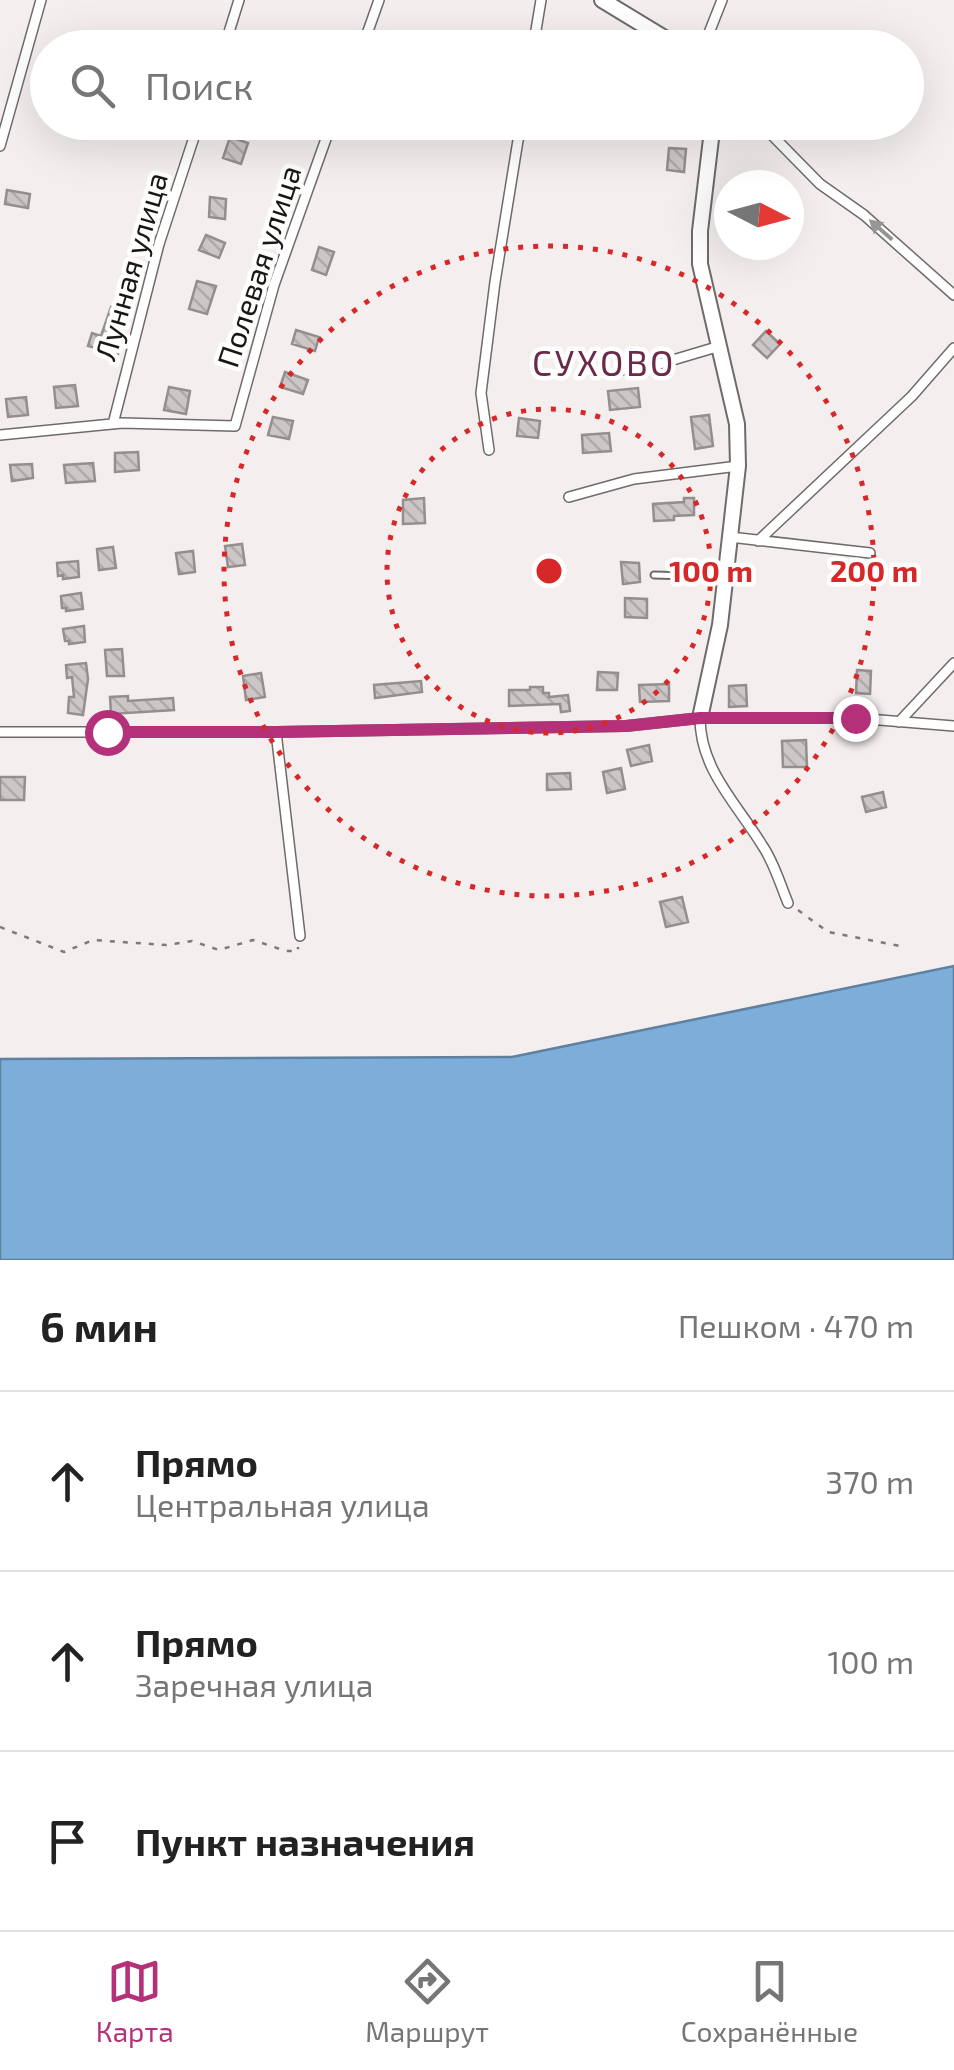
<!DOCTYPE html>
<html lang="ru">
<meta charset="utf-8">
<style>
body{margin:0;font-family:"Exo 2",sans-serif;background:#f6f6f6;color:#222}
.compass{position:absolute;left:714px;top:170px;width:90px;height:90px;border-radius:50%;background:#fff;box-shadow:0 10px 40px #0002;rotate:96deg}
.stop{position:absolute;width:30px;height:30px;margin:-22px;border:8px solid #b43179;border-radius:50%;background:#fff}
.stop.end{background:#b43179;border-color:#fff;box-shadow:0 2px 10px #0008}
.list{margin:0;padding:0;list-style:none}
h2{display:flex;justify-content:space-between;align-items:center;height:130px;margin:0;padding:0 40px;font-size:42px}
h2 small{font-size:32px;font-weight:400;color:#767676}
.list li{display:grid;grid-template-columns:65px 1fr auto;gap:30px;align-items:center;box-sizing:border-box;height:180px;padding:0 40px;border-top:2px solid #e0e0e0}
.list b{display:block;font-size:38px;white-space:nowrap}
.list p{margin:0;font-size:32px;white-space:nowrap;color:#767676}
.list em{font-size:32px;font-style:normal;color:#767676}
.icon{flex:none;width:55px;height:55px;fill:none;stroke:currentColor;stroke-width:2;stroke-linecap:round;stroke-linejoin:round}
.map{position:relative;flex:none;width:954px;height:1260px;overflow:hidden}
.search{position:absolute;background:#fff;box-shadow:0 10px 40px #0002;left:30px;right:30px;top:30px;height:110px;display:flex;align-items:center;gap:25px;box-sizing:border-box;padding:0 35px;border-radius:55px;color:#767676;font-size:38px}
.sheet{height:670px;background:#fff}
nav{display:flex;justify-content:space-around;align-items:center;box-sizing:border-box;height:140px;border-top:2px solid #e0e0e0;background:#fff;font-size:28px;color:#767676}
nav a{display:grid;justify-items:center;gap:5px}
nav .on{color:#b43179}
.map>svg:first-child{display:block}
</style>
<div class="map">
<svg width="954" height="1260" viewBox="0 0 954 1260">
<defs>
<pattern id="building-back-hatch" width="6" height="6" patternUnits="userSpaceOnUse" patternTransform="scale(2.5)"><rect width="6" height="6" fill="#ccc7c6"/><path d="M-1 5l2 2M0 0l6 6M5-1l2 2" fill="none" stroke="#aeaaa9"/></pattern>
</defs>
<rect width="100%" height="100%" fill="#f4efee"/>
<path fill="#7daed9" stroke="#5f809e" stroke-width="2.5" d="M954,966V1260H0V1059L512,1057Z"/>
<path fill="url(#building-back-hatch)" stroke="#948f8f" stroke-width="2.5" d="M230,137L248,143L241,164L223,158Z
M669,148L686,149L684,172L667,170Z
M7,190L30,194L28,208L5,204Z
M210,197L226,199L225,219L209,217Z
M206,235L225,243L219,258L199,250Z
M319,247L334,252L326,275L312,270Z
M197,281L216,286L207,314L189,309Z
M111,307L129,313L118,354L88,346L92,333L101,336Z
M296,330L319,337L315,351L292,344Z
M766,331L780,344L767,358L753,345Z
M285,372L308,380L303,394L280,387Z
M75,385L78,406L56,408L54,387Z
M169,387L190,391L186,414L164,410Z
M638,388L640,407L610,410L608,391Z
M26,397L28,415L8,417L6,399Z
M709,415L713,446L695,449L691,417Z
M273,417L293,421L289,439L268,435Z
M519,418L540,421L538,438L517,436Z
M609,433L611,451L583,453L582,435Z
M138,452L139,470L115,472V453Z
M93,463L95,481L66,483L64,465Z
M32,464L33,478L12,481L10,465Z
M424,498L425,523L403,524V500Z
M684,498H694V515L674,516V520L654,521L653,504L684,502Z
M242,544L245,565L228,567L225,546Z
M113,547L116,568L99,570L97,549Z
M193,551L195,572L179,574L176,553Z
M78,561L79,577L63,579V575L58,576L57,563Z
M621,562L639,563L640,582L623,584Z
M81,593L83,609L66,611V608H62L61,596Z
M625,598L647,599V618L625,617Z
M84,626L85,642L69,644V641H65L63,629Z
M122,649L124,676H107L105,650Z
M86,663L88,679L83,715L68,713L69,697H74L72,677L67,678L66,665Z
M857,670L871,671L870,694L856,693Z
M598,672L618,673L617,690H597Z
M261,673L265,697L246,700L243,676Z
M421,681L422,692L375,698L374,685Z
M669,684V701L640,702L639,685Z
M746,685L747,706L729,707V686Z
M530,687H543V693H549V697L568,695L570,711L561,712L560,704L509,706V690H530Z
M128,696V701L173,698L174,710L111,714L110,697Z
M806,740L807,767H783L782,741Z
M649,745L652,761L631,766L627,750Z
M621,768L625,789L607,793L603,772Z
M570,773L571,789L547,790V774Z
M0,777H25L24,800H0Z
M883,792L886,807L866,812L862,797Z
M682,897L688,922L666,927L660,902Z"/>
<g fill="none" stroke-linecap="round" stroke-linejoin="round">
<defs>
<path id="lane" d="M654,575L722,577"/>
<path id="street" d="M224,48L239,0
M362,48L379,0
M533,48L541,0
M703,48L722,0
M759,122L820,184L864,215L954,295
M0,146L41,0
M620,370L656,365L720,346
M113,424L159,244L199,122
M0,435L122,423L235,426L274,285L332,122
M489,450L481,393L495,282L521,122
M569,497L634,479L738,466
M730,537L870,553
M758,541L912,396L954,348
M700,718C700,769 737,804 762,845C774,862 780,884 788,903
M899,722L954,663
M0,732H276L626,726L700,718H855L954,726
M276,732L300,936"/>
<path id="secondary" d="M602,0L681,48
M700,718L720,625L738,466L737,424L700,264V231L713,122"/>
</defs>
<use href="#lane" stroke="#6f6b6a" stroke-width="9"/>
<use href="#street" stroke="#6f6b6a" stroke-width="12"/>
<use href="#secondary" stroke="#6f6b6a" stroke-width="18"/>
<path stroke="#7d7a79" stroke-width="2.5" stroke-dasharray="5 8" stroke-linecap="butt" d="M798,910L828,932L900,946
M0,927L64,952L93,940L166,945L192,941L219,950L253,940L286,951H298V947"/>
<use href="#lane" stroke="#fff" stroke-width="5"/>
<use href="#street" stroke="#fff" stroke-width="9"/>
<use href="#secondary" stroke="#fff" stroke-width="14"/>
</g>
<defs><path id="oneway-solid" d="M-6-.8H1V-3.2L6.5 0L1 3.2V.8H-6Z" transform="scale(2.5)"/></defs>
<use fill="#979696" href="#oneway-solid" transform="translate(881 230) rotate(-139)"/>
<g fill="none" stroke-linecap="round" stroke-linejoin="round">
<path stroke="#b43179" stroke-width="12" d="M107,732H276L626,726L700,718H855"/>
</g>
<g fill="none" stroke="#d62828" stroke-width="5" stroke-dasharray="5 10">
<circle cx="549" cy="571" r="162"/>
<circle cx="549" cy="571" r="325"/>
</g>
<g text-anchor="middle" dominant-baseline="central" stroke-width="9" stroke-linejoin="round" paint-order="stroke">
<g font-size="30" fill="#181616" stroke="#fefefd">
<text transform="translate(130 266) rotate(-74)">Лунная улица</text>
<text transform="translate(258 266) rotate(-72)">Полевая улица</text>
</g>
<g font-size="35" letter-spacing="2.5" fill="#6b2a4b" stroke="#fefefd">
<text x="604" y="362">СУХОВО</text>
</g>
</g>
<circle cx="549" cy="571" r="15" fill="#d62828" stroke="#fefefd" stroke-width="5"/>
<g font-size="30" text-anchor="middle" font-weight="bold" fill="#d62828" stroke="#fefefd" stroke-width="9" stroke-linejoin="round" paint-order="stroke">
<text x="711" y="582">100 m</text>
<text x="874" y="582">200 m</text>
</g>
</svg>
<svg class="compass" viewBox="-18 -18 36 36"><path d="M0-13l5 13h-10z" fill="#e53935"/><path d="M0 13l5-13h-10z" fill="#767676"/></svg>
<div class="stop" style="left:107px;top:732px"></div>
<div class="stop end" style="left:855px;top:718px"></div>
<div class="search"><svg class="icon" aria-label="search" viewBox="0 0 24 24"><circle cx="10" cy="10" r="6"/><path d="M15 15l6 6"/></svg>Поиск</div>
</div>
<section class="sheet">
<h2>6 мин<small>Пешком · 470 m</small></h2>
<ul class="list">
<li><svg class="icon" aria-label="ahead" viewBox="0 0 24 24"><path d="M12 20V5M6 11l6-6 6 6"/></svg><div><b>Прямо</b><p>Центральная улица</p></div><em>370 m</em></li>
<li><svg class="icon" aria-label="ahead" viewBox="0 0 24 24"><path d="M12 20V5M6 11l6-6 6 6"/></svg><div><b>Прямо</b><p>Заречная улица</p></div><em>100 m</em></li>
<li><svg class="icon" aria-label="arrive" viewBox="0 0 24 24"><path d="M6 21V4h12l-3 4 3 4H6"/></svg><div><b>Пункт назначения</b></div></li>
</ul>
</section>
<nav>
<a class="on"><svg class="icon" aria-label="map" viewBox="0 0 24 24"><path d="M3 6l6-2 6 2 6-2v14l-6 2-6-2-6 2zM9 4v14M15 6v14"/></svg>Карта</a>
<a><svg class="icon" aria-label="directions" viewBox="0 0 24 24"><path d="M12 3l9 9-9 9-9-9zM9 14v-3h6M13 9l2 2-2 2"/></svg>Маршрут</a>
<a><svg class="icon" aria-label="saved" viewBox="0 0 24 24"><path d="M7 4h10v16l-5-4-5 4z"/></svg>Сохранённые</a>
</nav>
